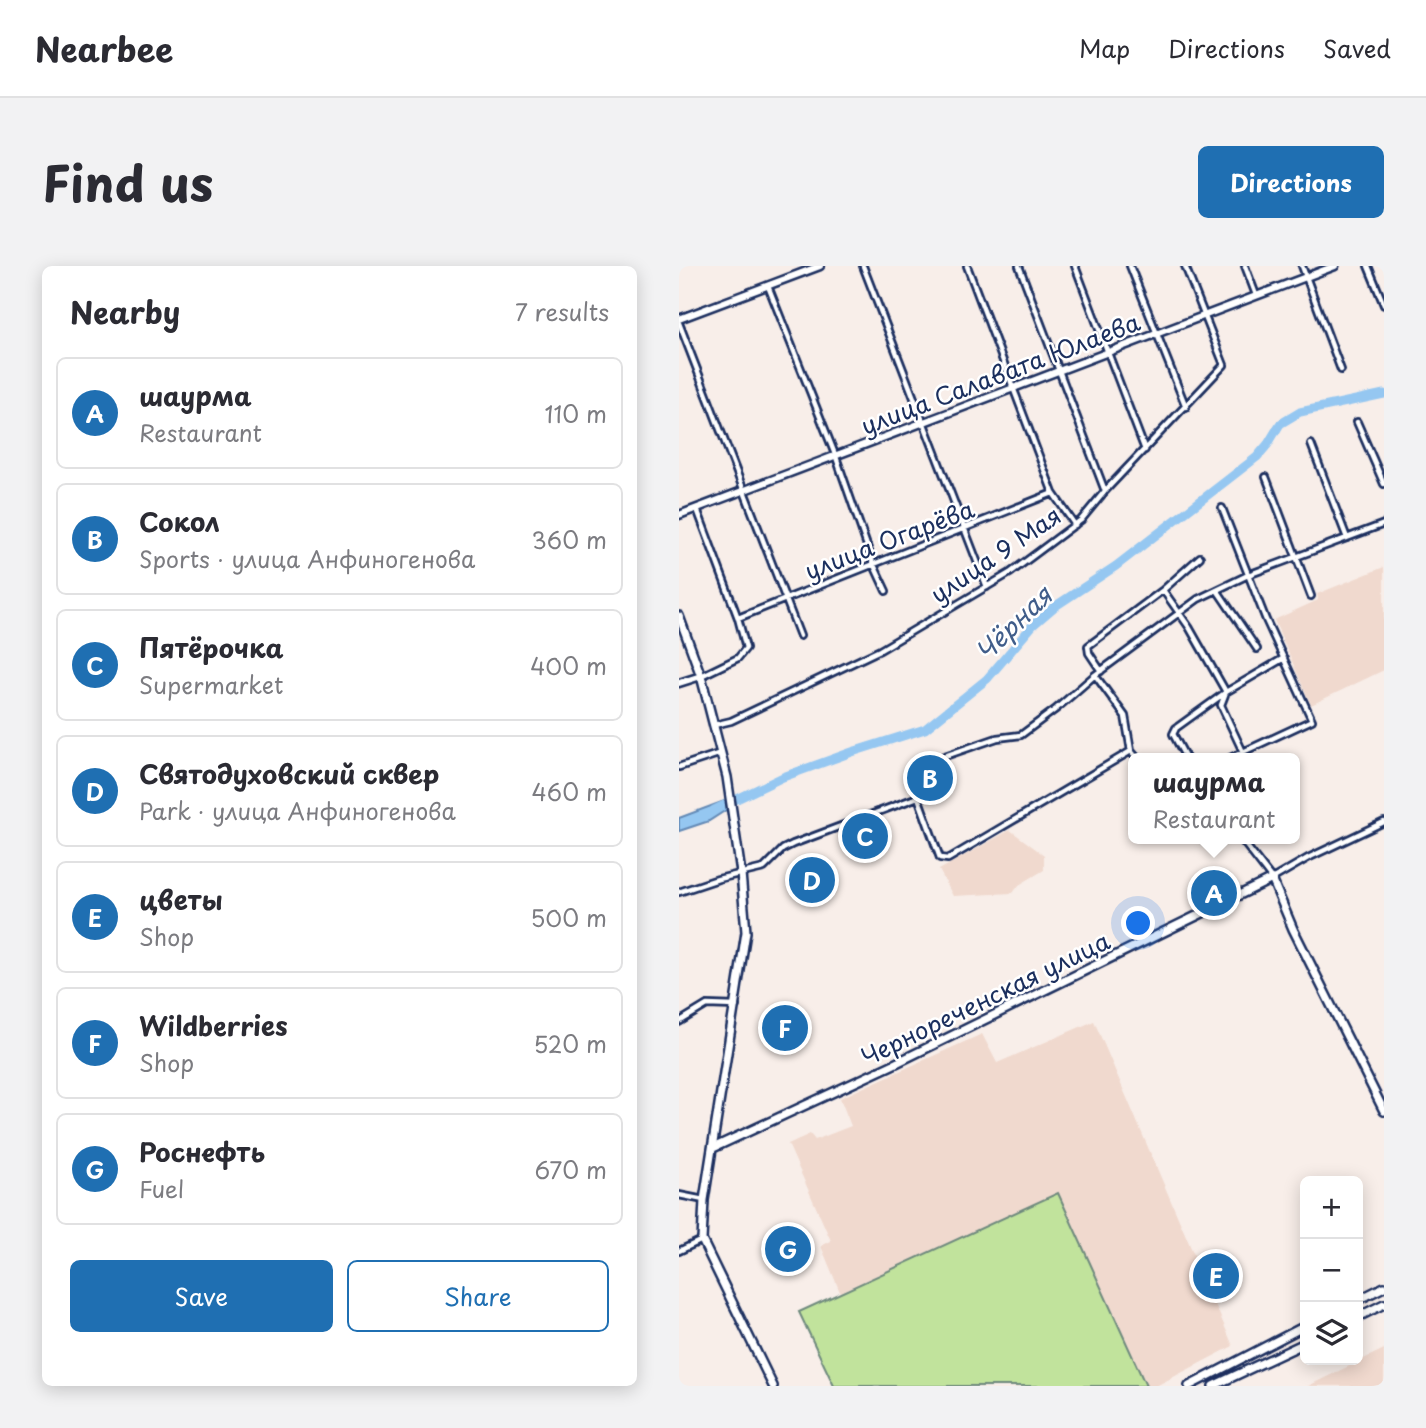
<!DOCTYPE html>
<meta charset="utf-8">
<style>
body{margin:0;font-family:"Playpen Sans",sans-serif;background:#f2f2f3;color:#2b2b33}
.controls{position:absolute;right:21px;bottom:21px;display:grid;overflow:hidden;border-radius:10px;box-shadow:0 4px 18px #0003}
.controls button{width:63px;height:63px;display:grid;place-items:center;padding:0;border:0;border-bottom:2px solid #e1e1e2;background:#fff;color:#2b2b33;font:35px sans-serif}
.you{position:absolute;left:460px;top:658px;width:24px;height:24px;margin:-18px;border:5px solid #fff;border-radius:50%;background:#1a73e8;box-shadow:0 0 0 10px #1a73e833}
.badge{display:grid;place-items:center;width:46px;height:46px;border-radius:50%;background:#1f6fb2;color:#fff;font-size:23px;font-weight:700}
.pin{position:absolute;translate:-50% -50%;border:4px solid #fff;box-shadow:0 2px 7px #0006}
.popup{position:absolute;left:449px;top:487px;width:172px;height:91px;box-sizing:border-box;display:grid;place-content:center;border-radius:10px;background:#fff;filter:drop-shadow(0 2px 5px #0005);font-size:23px;white-space:nowrap;color:#7c7c81}
.popup b{font-size:26px;color:#2b2b33}
.popup::after{content:'';position:absolute;left:50%;top:100%;margin-left:-14px;border:14px solid transparent;border-top-color:#fff}
.list{margin:0;padding:0;list-style:none}
h2{display:flex;justify-content:space-between;align-items:center;height:91px;margin:0;padding:0 28px;font-size:30px}
h2 small{font-size:23px;font-weight:400;color:#7c7c81}
.list li{display:grid;grid-template-columns:46px 1fr auto;gap:21px;align-items:center;box-sizing:border-box;height:112px;margin:0 14px 14px;padding:0 14px;border:2px solid #e1e1e2;border-radius:10px}
.list b{display:block;font-size:26px;white-space:nowrap}
.list p{margin:0;font-size:23px;white-space:nowrap;color:#7c7c81}
.list em{font-size:23px;font-style:normal;color:#7c7c81}
.actions{display:flex;gap:14px;padding:21px 28px}
.actions a{flex:1;padding:16px 0;border:2px solid #1f6fb2;border-radius:10px;text-align:center;font-size:24px;color:#1f6fb2}
.actions .main{background:#1f6fb2;color:#fff}
.icon{flex:none;width:38px;height:38px;fill:none;stroke:currentColor;stroke-width:2;stroke-linecap:round;stroke-linejoin:round}
.map{position:relative;flex:none;width:705px;height:1120px;overflow:hidden;border-radius:10px}
header{display:flex;align-items:center;gap:42px;box-sizing:border-box;height:98px;padding:0 35px;background:#fff;border-bottom:2px solid #e1e1e2}
header strong{font-size:33px}
nav{display:flex;gap:38px;margin-inline-start:auto;font-size:24px}
.intro{display:flex;align-items:center;justify-content:space-between;box-sizing:border-box;height:168px;padding:0 42px}
h1{margin:0;font-size:49px}
.button{padding:18px 32px;border-radius:10px;background:#1f6fb2;color:#fff;font-size:24px;font-weight:700}
main{display:flex;gap:42px;padding:0 42px}
aside{flex:1;background:#fff;border-radius:10px;box-shadow:0 4px 18px #0003}
.map>svg:first-child{display:block}
</style>
<header>
<strong>Nearbee</strong>
<nav><a>Map</a><a>Directions</a><a>Saved</a></nav>
</header>
<div class="intro"><h1>Find us</h1><a class="button">Directions</a></div>
<main>
<aside>
<h2>Nearby<small>7 results</small></h2>
<ul class="list">
<li><span class="badge">A</span><div><b>шаурма</b><p>Restaurant</p></div><em>110 m</em></li>
<li><span class="badge">B</span><div><b>Сокол</b><p>Sports · улица Анфиногенова</p></div><em>360 m</em></li>
<li><span class="badge">C</span><div><b>Пятёрочка</b><p>Supermarket</p></div><em>400 m</em></li>
<li><span class="badge">D</span><div><b>Святодуховский сквер</b><p>Park · улица Анфиногенова</p></div><em>460 m</em></li>
<li><span class="badge">E</span><div><b>цветы</b><p>Shop</p></div><em>500 m</em></li>
<li><span class="badge">F</span><div><b>Wildberries</b><p>Shop</p></div><em>520 m</em></li>
<li><span class="badge">G</span><div><b>Роснефть</b><p>Fuel</p></div><em>670 m</em></li>
</ul>
<div class="actions"><a class="main">Save</a><a>Share</a></div>
</aside>
<div class="map">
<svg width="705" height="1120" viewBox="0 0 705 1120">
<rect width="100%" height="100%" fill="#f8eee9"/>
<filter id="ink" filterUnits="userSpaceOnUse"><feTurbulence type="fractalNoise" baseFrequency=".0143" numOctaves="2"/><feDisplacementMap in="SourceGraphic" scale="14" xChannelSelector="R" yChannelSelector="G"/><feConvolveMatrix kernelMatrix="1 2 1 2 8 2 1 2 1" color-interpolation-filters="sRGB"/></filter>
<g filter="url(#ink)">
<path fill="#f0d9ce" d="M705,301V404L632,439L595,354L639,334L638,328Z
M331,564L365,589V604L340,619L334,627L274,630L260,604Z
M415,755L554,1080L477,1120H467L379,927L161,1026L142,980L152,975L109,878L131,868L136,874L172,860L161,832L303,768L318,797Z
M705,1083V1120H629Z"/>
<path fill="#c1e39c" stroke="#6e897d" stroke-width="2" d="M134,598L143,627L131,631L125,601Z
M379,927L467,1120H155L120,1046Z"/>
<path fill="#95c7f1" stroke="#648ab6" stroke-width="2" d="M45,535L47,544L30,555L0,565V552Z"/>
<g fill="none" stroke-linecap="round" stroke-linejoin="round">
<path stroke="#95c7f1" stroke-width="9" d="M35,544L104,511L173,486L246,463L308,413L354,359L375,341L437,300L578,191L589,178L601,158L621,146L705,128"/>
<defs>
<path id="minor" d="M184,0L308,321
M288,0L374,227L396,259
M340,0L426,225
M396,0L466,184
M451,0L507,141
M566,0L577,29
M623,0L662,104
M689,0L705,39
M89,20L157,191L194,297L207,325
M0,57L121,370
M678,156L705,218
M632,178L668,272
M587,211L632,330
M543,242L587,354L633,454L551,492
M18,243L59,352L67,382L59,392L22,410
M484,324L510,361L547,426L542,439L564,486
M538,324L578,383
M59,352L374,227
M422,405L410,387L409,380L484,324L521,291
M416,409L446,450L452,485L458,492
M35,459L52,455L201,384L331,307L402,254L426,225L545,99L506,0
M507,492L494,468L497,462L547,426L605,392
M0,501L42,487
M239,531L261,592L269,593L452,485
M562,573L593,613L629,592L705,556
M0,626L39,613L85,602L104,583L114,578L239,531L233,507L237,500L318,472L342,469L377,443L416,409L519,333L569,309L705,258
M0,756L28,739L57,740
M0,929L25,934
M0,985L23,974"/>
<path id="tertiary" d="M0,53L141,0
M0,249L656,0
M0,417L22,410"/>
<path id="secondary" d="M0,350L22,410L48,511L62,607L67,666L25,934L23,974L94,1120
M34,882L213,799L593,613L614,663L705,845
M679,1034L705,1021
M679,1051L705,1038
M510,1120L626,1060
M534,1120L626,1077"/>
</defs>
<use href="#minor" stroke="#1b2f5e" stroke-width="10"/>
<use href="#tertiary" stroke="#1b2f5e" stroke-width="11"/>
<use href="#secondary" stroke="#1b2f5e" stroke-width="12"/>
<use href="#minor" stroke="#fff" stroke-width="4.5"/>
<use href="#tertiary" stroke="#fff" stroke-width="6"/>
<use href="#secondary" stroke="#fff" stroke-width="7"/>
</g>
</g>
<g text-anchor="middle" dominant-baseline="central" stroke-width="5" stroke-linejoin="round" paint-order="stroke">
<g font-size="24" fill="#1b2f5e" stroke="#fff">
<text transform="translate(321 107) rotate(-21)">улица Салавата Юлаева</text>
<text transform="translate(210 273) rotate(-21)">улица Огарёва</text>
<text transform="translate(316 288) rotate(-34)">улица 9 Мая</text>
<text transform="translate(306 732) rotate(-26)">Чернореченская улица</text>
</g>
<g font-size="26" font-style="italic" fill="#405d8a" stroke="#fff">
<text transform="translate(334 357) rotate(-44)">Чёрная</text>
</g>
</g>
</svg>
<div class="controls">
<button>+</button>
<button>−</button>
<button><svg class="icon" aria-label="layers" viewBox="0 0 24 24"><path d="M12 4l9 5-9 5-9-5zM3 14l9 5 9-5"/></svg></button>
</div>
<div class="you"></div>
<div class="pin badge" style="left:535px;top:627px">A</div>
<div class="popup"><b>шаурма</b>Restaurant</div>
<div class="pin badge" style="left:251px;top:512px">B</div>
<div class="pin badge" style="left:186px;top:570px">C</div>
<div class="pin badge" style="left:133px;top:614px">D</div>
<div class="pin badge" style="left:537px;top:1010px">E</div>
<div class="pin badge" style="left:106px;top:762px">F</div>
<div class="pin badge" style="left:109px;top:983px">G</div>
</div>
</main>
